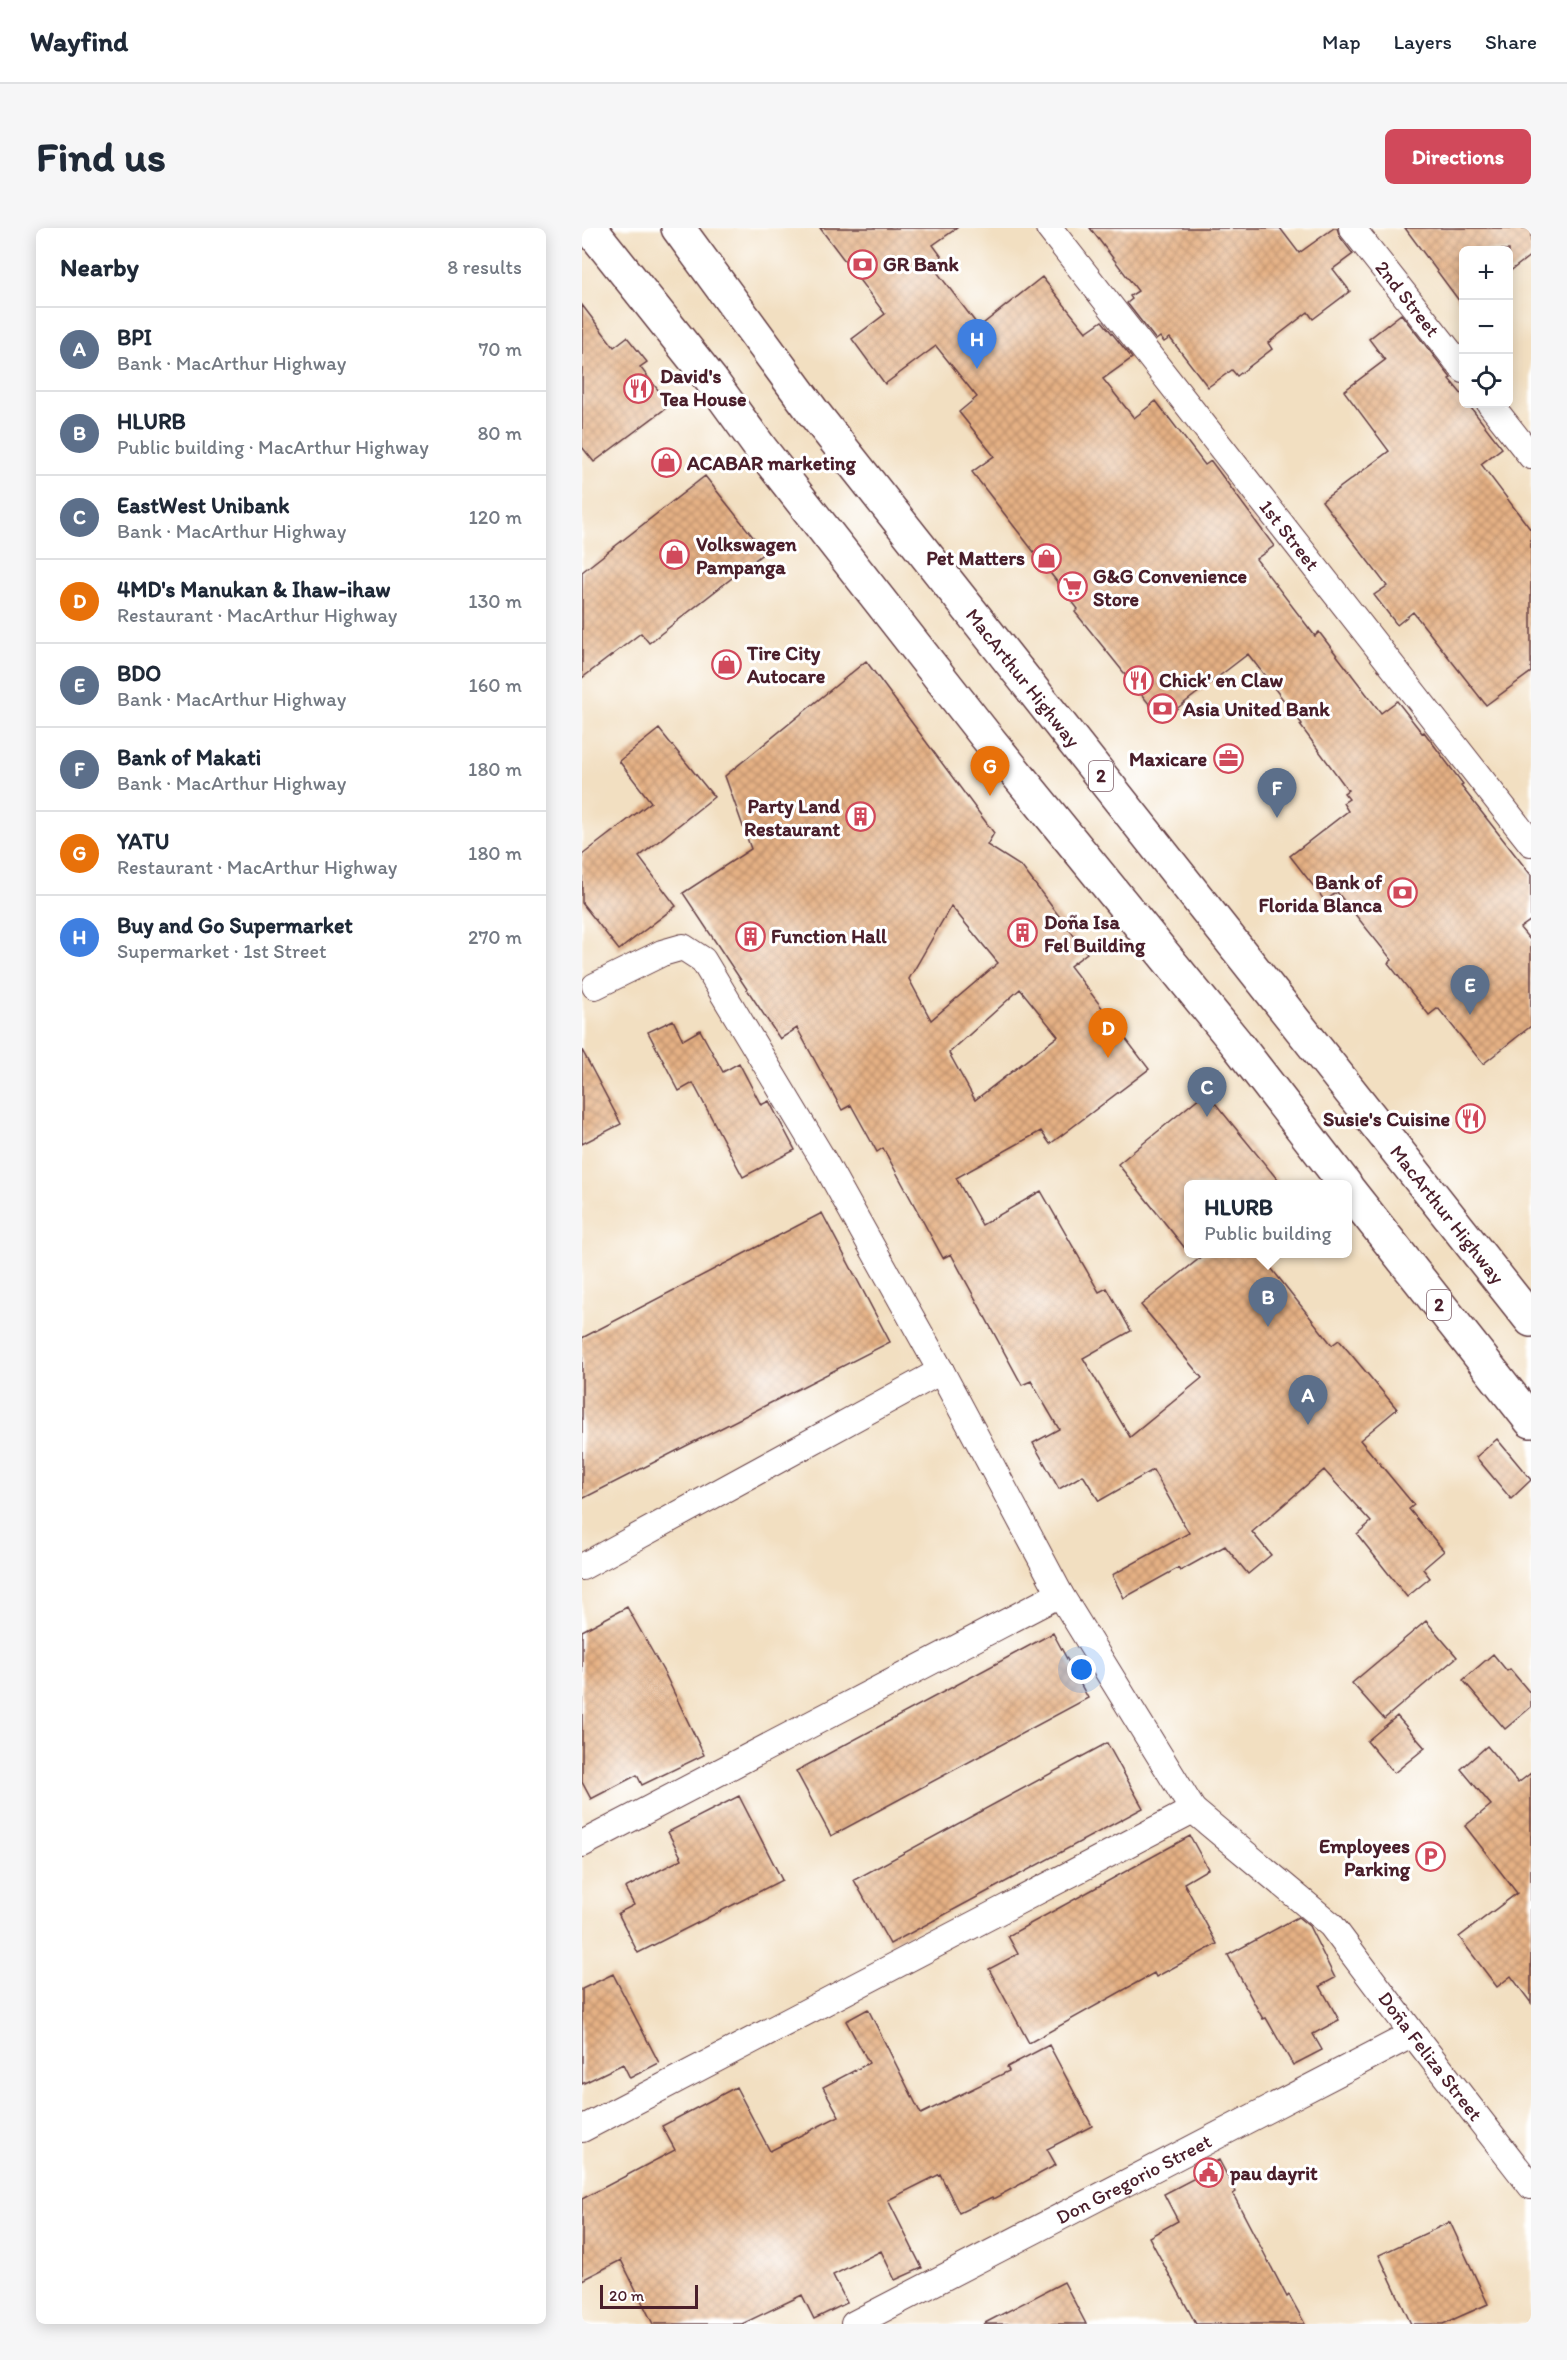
<!DOCTYPE html>
<meta charset="utf-8">
<style>
body{margin:0;font-family:Itim,sans-serif;background:#f6f6f7;color:#1f2937}
.controls{position:absolute;right:18px;top:18px;display:grid;overflow:hidden;border-radius:9px;box-shadow:0 3px 15px #0003}
.controls button{width:54px;height:54px;display:grid;place-items:center;padding:0;border:0;border-bottom:2px solid #e0e1e3;background:#fff;color:#1f2937;font:30px sans-serif}
.scale{position:absolute;left:18px;bottom:15px;width:98px;box-sizing:border-box;padding-left:6px;border:3px solid #4a1f2b;border-top:0;font-size:16px;line-height:21px;white-space:nowrap;color:#4a1f2b;-webkit-text-stroke:4px #fff;paint-order:stroke}
.you{position:absolute;left:500px;top:1442px;width:21px;height:21px;margin:-15px;border:4px solid #fff;border-radius:50%;background:#1a73e8;box-shadow:0 0 0 9px #1a73e833}
.badge{display:grid;place-items:center;width:39px;height:39px;border-radius:50%;background:#d1495b;color:#fff;font-size:20px;font-weight:700}
.pin{position:absolute;translate:-50% -50px;filter:drop-shadow(0 2px 3px #0008)}
.pin::after{content:'';position:absolute;top:32px;width:21px;height:18px;background:inherit;clip-path:polygon(0 0,100% 0,50% 100%)}
.popup{position:absolute;left:602px;top:952px;width:168px;height:78px;box-sizing:border-box;display:grid;place-content:center;border-radius:9px;background:#fff;filter:drop-shadow(0 2px 4px #0005);font-size:20px;white-space:nowrap;color:#747a83}
.popup b{font-size:22px;color:#1f2937}
.popup::after{content:'';position:absolute;left:50%;top:100%;margin-left:-12px;border:12px solid transparent;border-top-color:#fff}
.list{margin:0;padding:0;list-style:none}
h2{display:flex;justify-content:space-between;align-items:center;height:78px;margin:0;padding:0 24px;font-size:26px}
h2 small{font-size:20px;font-weight:400;color:#747a83}
.list li{display:grid;grid-template-columns:39px 1fr auto;gap:18px;align-items:center;box-sizing:border-box;height:84px;padding:0 24px;border-top:2px solid #e0e1e3}
.list b{display:block;font-size:22px;white-space:nowrap}
.list p{margin:0;font-size:20px;white-space:nowrap;color:#747a83}
.list em{font-size:20px;font-style:normal;color:#747a83}
.icon{flex:none;width:33px;height:33px;fill:none;stroke:currentColor;stroke-width:2;stroke-linecap:round;stroke-linejoin:round}
.map{position:relative;flex:none;width:949px;height:2096px;overflow:hidden;border-radius:9px}
header{display:flex;align-items:center;gap:36px;box-sizing:border-box;height:84px;padding:0 30px;background:#fff;border-bottom:2px solid #e0e1e3}
header strong{font-size:28px}
nav{display:flex;gap:33px;margin-inline-start:auto;font-size:21px}
.intro{display:flex;align-items:center;justify-content:space-between;box-sizing:border-box;height:144px;padding:0 36px}
h1{margin:0;font-size:42px}
.button{padding:15px 27px;border-radius:9px;background:#d1495b;color:#fff;font-size:21px;font-weight:700}
main{display:flex;gap:36px;padding:0 36px}
aside{flex:1;background:#fff;border-radius:9px;box-shadow:0 3px 15px #0003}
.map>svg:first-child{display:block}
</style>
<header>
<strong>Wayfind</strong>
<nav><a>Map</a><a>Layers</a><a>Share</a></nav>
</header>
<div class="intro"><h1>Find us</h1><a class="button">Directions</a></div>
<main>
<aside>
<h2>Nearby<small>8 results</small></h2>
<ul class="list">
<li><span class="badge" style="background:#5c6f8a">A</span><div><b>BPI</b><p>Bank · MacArthur Highway</p></div><em>70 m</em></li>
<li><span class="badge" style="background:#5c6f8a">B</span><div><b>HLURB</b><p>Public building · MacArthur Highway</p></div><em>80 m</em></li>
<li><span class="badge" style="background:#5c6f8a">C</span><div><b>EastWest Unibank</b><p>Bank · MacArthur Highway</p></div><em>120 m</em></li>
<li><span class="badge" style="background:#e8710a">D</span><div><b>4MD's Manukan &amp; Ihaw-ihaw</b><p>Restaurant · MacArthur Highway</p></div><em>130 m</em></li>
<li><span class="badge" style="background:#5c6f8a">E</span><div><b>BDO</b><p>Bank · MacArthur Highway</p></div><em>160 m</em></li>
<li><span class="badge" style="background:#5c6f8a">F</span><div><b>Bank of Makati</b><p>Bank · MacArthur Highway</p></div><em>180 m</em></li>
<li><span class="badge" style="background:#e8710a">G</span><div><b>YATU</b><p>Restaurant · MacArthur Highway</p></div><em>180 m</em></li>
<li><span class="badge" style="background:#3f7fe0">H</span><div><b>Buy and Go Supermarket</b><p>Supermarket · 1st Street</p></div><em>270 m</em></li>
</ul>
</aside>
<div class="map">
<svg width="949" height="2096" viewBox="0 0 949 2096">
<defs>
<pattern id="building-cross-hatch" width="8" height="8" patternUnits="userSpaceOnUse" patternTransform="scale(1.5)"><rect width="8" height="8" fill="#e5b184"/><path d="M0 0l8 8M0 8l8-8" fill="none" stroke="#bc8f6c"/></pattern>
</defs>
<rect width="100%" height="100%" fill="#fff"/>
<filter id="ink" filterUnits="userSpaceOnUse"><feTurbulence type="fractalNoise" baseFrequency=".0167" numOctaves="2"/><feDisplacementMap in="SourceGraphic" scale="12" xChannelSelector="R" yChannelSelector="G"/><feConvolveMatrix kernelMatrix="1 2 1 2 8 2 1 2 1" color-interpolation-filters="sRGB"/></filter>
<filter id="wash" filterUnits="userSpaceOnUse"><feTurbulence type="fractalNoise" baseFrequency=".008" numOctaves="4" result="noise"/><feDisplacementMap in="SourceGraphic" scale="24" xChannelSelector="R" yChannelSelector="G"/><feGaussianBlur stdDeviation="1.35" result="paint"/><feColorMatrix in="noise" values="0 0 0 0 0 0 0 0 0 0 0 0 0 0 0 0 0 1.4 0 .05"/><feComposite in="paint" operator="in"/></filter>
<g filter="url(#wash)">
<rect width="100%" height="100%" fill="#f2dfc1"/>
<g id="blocks">
<path fill="url(#building-cross-hatch)" fill-rule="evenodd" d="M238,0H375L351,17L365,36L355,44L397,99L460,49L504,104L520,93L550,130L521,151L552,190L574,173L623,237L629,233L692,318L674,331L733,408L737,404L799,485L815,473L840,505L842,504L881,556L879,558L949,647V692L938,700L949,713V798L901,836L856,780L847,787L806,735L810,732L755,664L743,673L708,628L766,583L761,575L767,571L762,565L766,562L718,497L720,496L666,426L580,492L493,384L496,381L390,244L412,228L377,184L395,169L354,118L303,156L270,111L303,86Z
M508,0H698L717,25L752,0H755L758,9L771,26L751,41L768,63L731,91L726,84L686,115L690,121L655,148L650,142L626,159L588,110L582,114L578,109L574,112L545,75L550,71L548,68L556,63Z
M823,0H949V27L927,44V22H882L881,78Z
M0,77L32,119L45,109L65,134L58,139L88,177L12,234L0,219Z
M819,86L869,150L867,151L882,169V176H886L920,220L899,236L949,302V444L904,477L831,384L815,397L792,367L805,358L740,273L807,223L762,163L803,132L787,111Z
M123,248L183,324L67,415L59,405L0,450V344Z
M284,433L412,605L405,617L440,639L505,725L488,738L567,841L468,916L459,903L374,950L400,997L459,963L517,1064L525,1060L549,1103L501,1130L548,1209L620,1150L559,1077L623,1026H678L750,1117L757,1112L815,1181L778,1212L832,1277L827,1281L862,1323L841,1341L848,1350L825,1369L775,1306L789,1294L742,1242L670,1304L689,1327L666,1346L643,1318L598,1343L596,1340L542,1370L530,1347L607,1305L571,1242L517,1273L501,1247L477,1261L451,1215L477,1201L449,1153L440,1157L369,1026L361,1030L301,920L295,924L269,877L260,882L215,800L198,811L101,665L169,621L143,548ZM369,678L416,735L349,792L327,751ZM438,761L476,808L393,872L367,825Z
M77,501L132,569L57,629L94,678L37,722L0,675V627L69,574L37,533Z
M91,792L101,812L118,802L141,844L157,835L179,877L187,873L213,922L161,949L111,855L97,863L66,804Z
M0,822L39,896L0,916Z
M624,864L700,957H606V1024L536,936Z
M240,985L308,1114L0,1271V1110Z
M915,1211L949,1252L929,1271L894,1229Z
M45,1379L83,1446L122,1527L60,1557L55,1547L9,1571L0,1554V1403Z
M844,1393L875,1429L802,1491L770,1455Z
M471,1405L506,1470L249,1608L214,1543Z
M911,1426L925,1443L928,1441L949,1466V1479L923,1501L881,1452Z
M815,1488L843,1520L812,1545L785,1513Z
M525,1515L561,1580L308,1716L272,1652Z
M905,1518L936,1555L949,1545V1775L929,1748L915,1759L877,1709L935,1665L883,1598L909,1577L879,1541Z
M157,1568L200,1652L56,1725L36,1685L52,1677L43,1660L100,1631L86,1604Z
M608,1608L626,1641L602,1655L635,1716L574,1749L572,1745L447,1815L407,1741L436,1726L426,1708Z
M716,1689L727,1698L753,1750L738,1758L757,1792L731,1806L740,1822L711,1837L684,1790L681,1791L646,1727Z
M31,1746L77,1835L48,1850L41,1836L0,1856V1761Z
M286,1781L339,1886L427,1843L425,1839L467,1817L510,1898L465,1921L474,1937L411,1971L410,1969L377,1985L358,1946L306,1972L340,2040L313,2052L299,2023L251,2047L265,2075L232,2091L220,2067L160,2096H71L39,2032L0,2052V1971L93,1922L80,1898L154,1859L188,1923L257,1888L241,1859L287,1835L264,1793Z
M637,1932L654,1964L651,1966L705,2069L707,2067L723,2096H614L567,2009L596,1993L582,1966L615,1949L613,1944Z
M868,1994L906,2076L861,2096H829L797,2027Z
M482,2054L504,2096H401Z"/>
</g>
</g>
<g filter="url(#ink)">
<use href="#blocks" fill-opacity="0" stroke="#633c42" stroke-width="1.5"/>
<g fill="none" stroke-linecap="round" stroke-linejoin="round">
<defs>
<g id="street">
<path id="s1" d="M467,0L949,615"/>
<path id="s2" d="M770,0L882,142"/>
<path d="M908,176L949,228"/>
<path id="s3" d="M13,758L80,725L101,719L121,732L243,935L359,1143L478,1366L611,1582L749,1697L831,1806L949,1958"/>
<path d="M0,1339L359,1143"/>
<path d="M0,1616L478,1366"/>
<path d="M0,1901L611,1582"/>
<path id="s4" d="M272,2096L831,1806"/>
</g>
<g id="highway">
<path d="M8,0L129,152L179,221L403,507L654,815L763,956"/>
<path id="s5" d="M96,0L231,184L949,1092"/>
<path d="M765,960L949,1193"/>
</g>
</defs>
<use href="#street" stroke="#633c42" stroke-width="28"/>
<use href="#highway" stroke="#633c42" stroke-width="36"/>
<use href="#street" stroke="#fff" stroke-width="26"/>
<use href="#highway" stroke="#fff" stroke-width="33"/>
</g>
</g>
<defs>
<symbol id="bank-ring" viewBox="-11 -11 22 22"><circle r="9.5" fill="#fff" stroke="#d1495b" stroke-width="1.5"/><path d="M-6-4H6V4H-6ZM0-2.3a2.3 2.3 0 1 0 0 4.6a2.3 2.3 0 1 0 0-4.6Z" fill="#d1495b"/></symbol>
<symbol id="restaurant-ring" viewBox="-11 -11 22 22"><circle r="9.5" fill="#fff" stroke="#d1495b" stroke-width="1.5"/><path d="M-5-6h1v4h1v-4h1v4h1v-4h1v5L-1.5 .5V6h-2V.5L-5-1ZM5-6V6H3V1.5H1.5Q1.5-4 5-6Z" fill="#d1495b"/></symbol>
<symbol id="shop-ring" viewBox="-11 -11 22 22"><circle r="9.5" fill="#fff" stroke="#d1495b" stroke-width="1.5"/><path d="M-5-2.5h2.3a2.7 3.5 0 0 1 5.4 0H5L5.5 6h-11ZM-1.5-2.5h3a1.5 2.3 0 0 0-3 0Z" fill="#d1495b"/></symbol>
<symbol id="supermarket-ring" viewBox="-11 -11 22 22"><circle r="9.5" fill="#fff" stroke="#d1495b" stroke-width="1.5"/><path d="M-6-5.5h2.5l.6 2H6L4.5 2H-2.5L-4.4-4H-6ZM-1.5 3.2a1.3 1.3 0 1 0 .1 0ZM3 3.2a1.3 1.3 0 1 0 .1 0Z" fill="#d1495b"/></symbol>
<symbol id="office-ring" viewBox="-11 -11 22 22"><circle r="9.5" fill="#fff" stroke="#d1495b" stroke-width="1.5"/><path d="M-6-3h4V-5.5h4V-3h4V5H-6ZM-1-4.5V-3h2v-1.5ZM-6 0V1H6V0Z" fill="#d1495b"/></symbol>
<symbol id="building-ring" viewBox="-11 -11 22 22"><circle r="9.5" fill="#fff" stroke="#d1495b" stroke-width="1.5"/><path d="M-4-6H4V6H1V3H-1V6H-4ZM-2.5-4.3h1.7v1.8h-1.7ZM.8-4.3h1.7v1.8H.8ZM-2.5-1h1.7V.8h-1.7ZM.8-1h1.7V.8H.8Z" fill="#d1495b"/></symbol>
<symbol id="parking-ring" viewBox="-11 -11 22 22"><circle r="9.5" fill="#fff" stroke="#d1495b" stroke-width="1.5"/><path d="M-3.5-5.5H1a3.5 3.5 0 0 1 0 7H-1V5.5H-3.5ZM-1-3.4V-.6H.8a1.4 1.4 0 0 0 0-2.8Z" fill="#d1495b"/></symbol>
<symbol id="civic-ring" viewBox="-11 -11 22 22"><circle r="9.5" fill="#fff" stroke="#d1495b" stroke-width="1.5"/><path d="M-.6-6.5H3V-4.5H.6V-3L4-1V1h2V6H-6V1h2V-1L-.6-3ZM-1.2 2.5V6h2.4V2.5Z" fill="#d1495b"/></symbol>
</defs>
<g fill-rule="evenodd">
<use href="#bank-ring" x="264" y="20" width="33" height="33"/>
<use href="#restaurant-ring" x="40" y="144" width="33" height="33"/>
<use href="#shop-ring" x="68" y="218" width="33" height="33"/>
<use href="#shop-ring" x="76" y="310" width="33" height="33"/>
<use href="#shop-ring" x="448" y="314" width="33" height="33"/>
<use href="#supermarket-ring" x="474" y="342" width="33" height="33"/>
<use href="#shop-ring" x="128" y="420" width="33" height="33"/>
<use href="#restaurant-ring" x="540" y="436" width="33" height="33"/>
<use href="#bank-ring" x="564" y="464" width="33" height="33"/>
<use href="#office-ring" x="630" y="514" width="33" height="33"/>
<use href="#building-ring" x="262" y="572" width="33" height="33"/>
<use href="#bank-ring" x="804" y="648" width="33" height="33"/>
<use href="#building-ring" x="424" y="688" width="33" height="33"/>
<use href="#building-ring" x="152" y="692" width="33" height="33"/>
<use href="#restaurant-ring" x="872" y="874" width="33" height="33"/>
<use href="#parking-ring" x="832" y="1612" width="33" height="33"/>
<use href="#civic-ring" x="610" y="1928" width="33" height="33"/>
</g>
<g text-anchor="middle" dominant-baseline="central" stroke-width="6" stroke-linejoin="round" paint-order="stroke">
<g fill="#fff" stroke="#80626b" stroke-width="1.5">
<rect x="507" y="533" width="24" height="30" rx="4.5"/>
<rect x="845" y="1062" width="24" height="30" rx="4.5"/>
</g>
<g font-size="18" font-weight="bold" fill="#4a1f2b">
<text x="519" y="548">2</text>
<text x="857" y="1077">2</text>
</g>
<g font-size="20" font-weight="bold" fill="#4a1f2b" stroke="#fff" text-anchor="start">
<text x="301" y="36">GR Bank</text>
<text x="78" y="148">David's<tspan x="78" dy="23">Tea House</tspan></text>
<text x="105" y="235">ACABAR marketing</text>
<text x="114" y="316">Volkswagen<tspan x="114" dy="23">Pampanga</tspan></text>
<text x="443" y="330" text-anchor="end">Pet Matters</text>
<text x="511" y="348">G&amp;G Convenience<tspan x="511" dy="23">Store</tspan></text>
<text x="165" y="425">Tire City<tspan x="165" dy="23">Autocare</tspan></text>
<text x="577" y="452">Chick' en Claw</text>
<text x="601" y="481">Asia United Bank</text>
<text x="625" y="531" text-anchor="end">Maxicare</text>
<text x="258" y="578" text-anchor="end">Party Land<tspan x="258" dy="23">Restaurant</tspan></text>
<text x="800" y="654" text-anchor="end">Bank of<tspan x="800" dy="23">Florida Blanca</tspan></text>
<text x="462" y="694">Doña Isa<tspan x="462" dy="23">Fel Building</tspan></text>
<text x="189" y="708">Function Hall</text>
<text x="868" y="891" text-anchor="end">Susie's Cuisine</text>
<text x="828" y="1618" text-anchor="end">Employees<tspan x="828" dy="23">Parking</tspan></text>
<text x="648" y="1945">pau dayrit</text>
</g>
<g font-size="20" fill="#4a1f2b" stroke="#fff">
<text stroke="none"><textPath href="#s2" startOffset="90">2nd Street</textPath></text>
<text stroke="none"><textPath href="#s1" startOffset="390">1st Street</textPath></text>
<text stroke="none"><textPath href="#s5" startOffset="567">MacArthur Highway</textPath></text>
<text stroke="none"><textPath href="#s5" startOffset="1251">MacArthur Highway</textPath></text>
<text stroke="none"><textPath href="#s3" startOffset="1446">Doña Feliza Street</textPath></text>
<text stroke="none"><textPath href="#s4" startOffset="315">Don Gregorio Street</textPath></text>
</g>
</g>
</svg>
<div class="controls">
<button>+</button>
<button>−</button>
<button><svg class="icon" aria-label="locate" viewBox="0 0 24 24"><circle cx="12" cy="12" r="6"/><path d="M12 2v4M12 18v4M2 12h4M18 12h4"/></svg></button>
</div>
<div class="scale">20 m</div>
<div class="you"></div>
<div class="pin badge" style="left:726px;top:1197px;background:#5c6f8a">A</div>
<div class="pin badge" style="left:686px;top:1099px;background:#5c6f8a">B</div>
<div class="popup"><b>HLURB</b>Public building</div>
<div class="pin badge" style="left:625px;top:889px;background:#5c6f8a">C</div>
<div class="pin badge" style="left:526px;top:830px;background:#e8710a">D</div>
<div class="pin badge" style="left:888px;top:787px;background:#5c6f8a">E</div>
<div class="pin badge" style="left:695px;top:590px;background:#5c6f8a">F</div>
<div class="pin badge" style="left:408px;top:568px;background:#e8710a">G</div>
<div class="pin badge" style="left:395px;top:141px;background:#3f7fe0">H</div>
</div>
</main>
